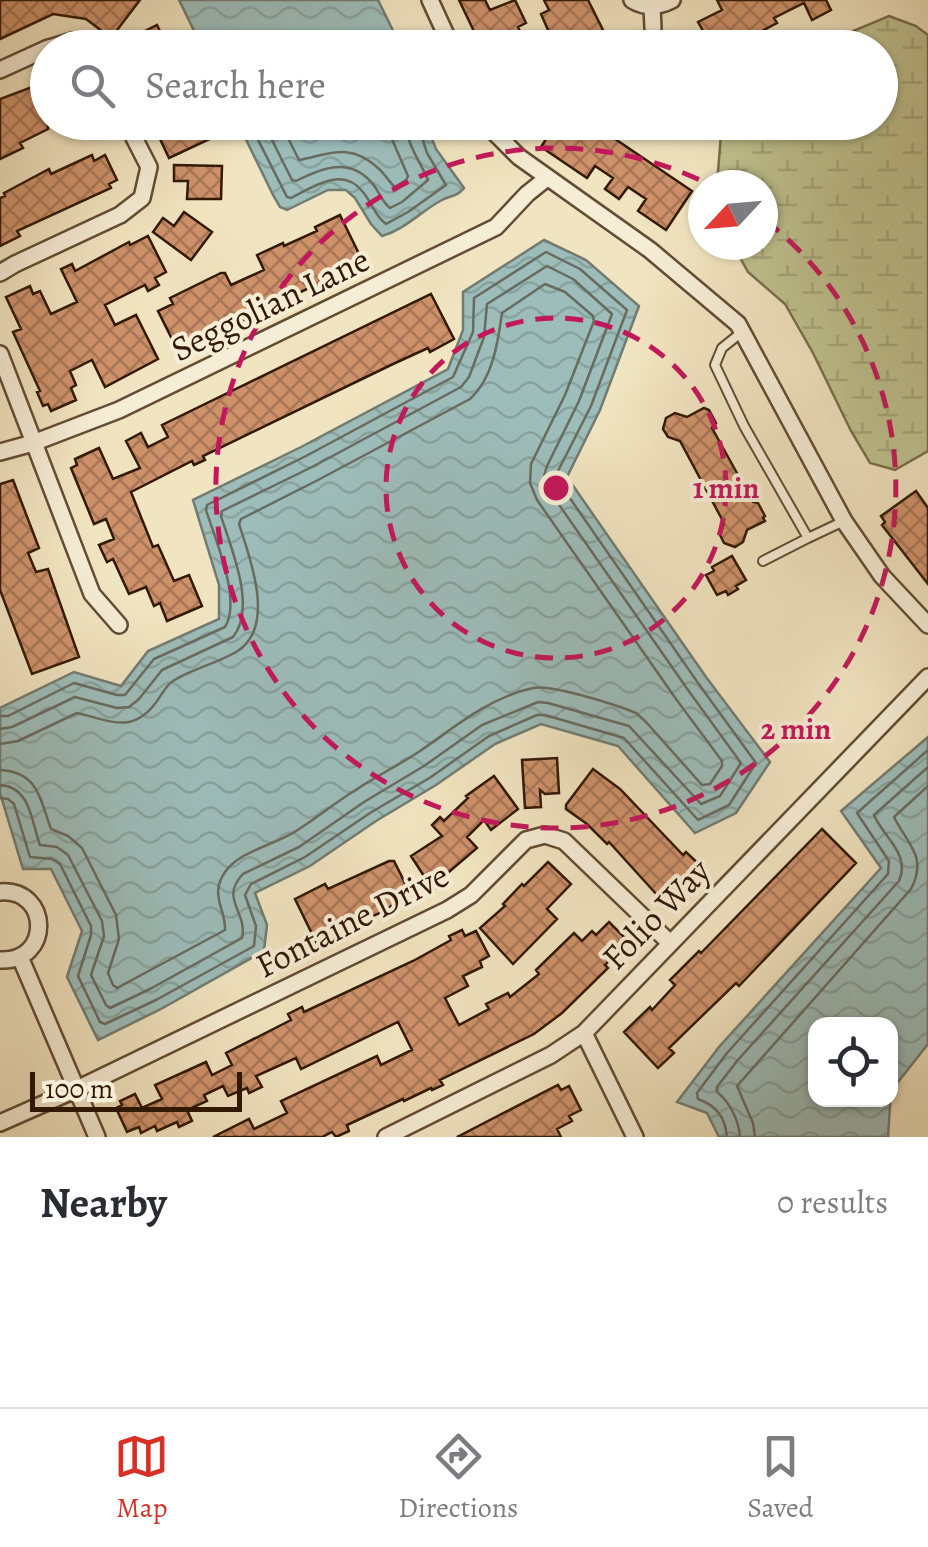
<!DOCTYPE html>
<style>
body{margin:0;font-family:Alegreya,serif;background:#f7f7f7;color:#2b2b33}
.controls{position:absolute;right:30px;bottom:30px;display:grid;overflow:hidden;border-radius:20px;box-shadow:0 2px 8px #0004}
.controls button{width:90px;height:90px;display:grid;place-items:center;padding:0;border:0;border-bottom:2px solid #e1e1e2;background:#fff;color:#2b2b33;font:50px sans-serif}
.compass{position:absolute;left:688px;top:170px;width:90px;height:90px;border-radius:50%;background:#fff;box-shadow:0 2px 8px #0004;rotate:244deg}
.scale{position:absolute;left:30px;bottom:25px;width:212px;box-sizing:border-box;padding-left:10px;border:5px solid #321904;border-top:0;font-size:28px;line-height:35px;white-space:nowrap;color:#321904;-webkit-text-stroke:8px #f6edd6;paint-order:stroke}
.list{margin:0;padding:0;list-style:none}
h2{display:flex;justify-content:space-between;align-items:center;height:130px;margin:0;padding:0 40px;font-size:42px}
h2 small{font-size:32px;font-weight:400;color:#7c7c81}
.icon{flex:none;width:55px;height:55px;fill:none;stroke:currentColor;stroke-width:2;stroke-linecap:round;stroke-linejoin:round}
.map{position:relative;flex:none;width:928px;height:1137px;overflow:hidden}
.search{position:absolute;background:#fff;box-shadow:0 2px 8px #0004;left:30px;right:30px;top:30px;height:110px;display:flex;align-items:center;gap:25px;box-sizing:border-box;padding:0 35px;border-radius:55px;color:#7c7c81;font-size:38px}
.sheet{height:270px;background:#fff}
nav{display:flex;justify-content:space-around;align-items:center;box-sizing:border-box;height:140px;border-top:2px solid #e1e1e2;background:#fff;font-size:28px;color:#7c7c81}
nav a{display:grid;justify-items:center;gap:5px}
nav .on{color:#d93025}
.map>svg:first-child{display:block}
</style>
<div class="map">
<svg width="928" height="1137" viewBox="0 0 928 1137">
<defs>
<pattern id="wetland-marsh" width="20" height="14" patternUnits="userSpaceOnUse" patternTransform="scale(2.5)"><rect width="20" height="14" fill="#bfc28f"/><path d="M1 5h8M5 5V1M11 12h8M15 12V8" fill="none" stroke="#a5a67a"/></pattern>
<pattern id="water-waves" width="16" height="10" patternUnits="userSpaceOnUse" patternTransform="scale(2.5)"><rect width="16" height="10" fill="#9dbdba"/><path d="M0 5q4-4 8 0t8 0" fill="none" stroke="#88a29e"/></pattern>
<pattern id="building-cross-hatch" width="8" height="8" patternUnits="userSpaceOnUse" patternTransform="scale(2.5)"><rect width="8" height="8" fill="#ce926b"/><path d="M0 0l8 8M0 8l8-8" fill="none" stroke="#a87656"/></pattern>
</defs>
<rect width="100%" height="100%" fill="#f1e4c0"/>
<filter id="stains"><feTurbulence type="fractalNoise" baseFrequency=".002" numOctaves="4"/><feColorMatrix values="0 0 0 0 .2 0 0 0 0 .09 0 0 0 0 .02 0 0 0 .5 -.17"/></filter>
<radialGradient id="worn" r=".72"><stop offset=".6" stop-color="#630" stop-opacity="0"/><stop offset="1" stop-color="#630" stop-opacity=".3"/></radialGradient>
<path fill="url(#wetland-marsh)" stroke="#786e4a" stroke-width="2.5" d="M889,16L916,26L928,35V451L895,470L870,463L851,431L813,353L785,304L748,272L733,245H763V185H717L721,134L726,123L880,122V48L837,47L853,31Z"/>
<path fill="url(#water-waves)" stroke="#727b71" stroke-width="2.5" fill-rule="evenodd" d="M179,0H378L401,47H202Z
M238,123H426L436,149L464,188C457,197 451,195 442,200C421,211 406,229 382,236L371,224L355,198L346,190H328L287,210L280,207L273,195Z
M544,240L586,260L639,306L600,410L567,477L706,677L770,762L736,813L695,833L618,746L541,724L495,744L436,785L376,821L310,866L255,893L267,925L264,951L161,1009L98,1040L67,977L82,931L51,869H23L0,793V708L74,672L121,686L148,651L219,619V585L193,500L301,447L448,369L463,330V292Z
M928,737V1044L891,1091L888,1137H719L707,1113L677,1102L719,1047L881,868L841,811ZM890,1024V1100H816V1024Z"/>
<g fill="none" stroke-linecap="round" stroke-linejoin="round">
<path stroke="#686b5f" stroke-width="2.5" d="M249,122L287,197L291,198C314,186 343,166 363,192C372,203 375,216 386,224L408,212L446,185L427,153L417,122
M263,122L292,180L296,181C322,168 349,157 371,182C379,190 381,201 390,208L402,202L428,180C420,161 407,145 405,122
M280,122L299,160C330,154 350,142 378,168C385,174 389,182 395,187L406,180L408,176L391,137L390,122
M0,716H8L74,683L117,695H125L154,659L225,627C242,600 215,539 206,510L207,505L306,456L453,377L473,332L474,298L546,252L580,269L627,310L591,406L558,471V481L698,683L756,763L729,805L698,820L624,738L545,715H537L489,736L431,777L370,813L305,857L251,884L245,895L256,926L254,946L156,1000L105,1024L100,1022L78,976L91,935V926L60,864L52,859L30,857L14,804L8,799L0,798
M0,729L12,727L75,697L117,708L129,707L139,699L162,670L233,637C257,608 231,548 221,516L222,511L312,467L461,387L469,377L484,337L487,304L547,266L573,279L612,314L579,401L547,466L544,476L546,486L688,690L741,763L720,796L701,804L629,726L548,703L538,702L482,725L424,766L364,802L299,847L243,874C219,899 248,912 242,938L150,989L110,1008L106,1005L91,975L104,936L102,921L68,855L57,847L40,845C31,821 31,787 0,785
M0,744L18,741L77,713C106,719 130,735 154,705C160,698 165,686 173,681C189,670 218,663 236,652C277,628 250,558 239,524L241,519L318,480L470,399C493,378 498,342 502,313L545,284L565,292L593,316L594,321L565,395L531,464L530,483L537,500L676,699L722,761V766L710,784L702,785L646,722L636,713C617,705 551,684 533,688C490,697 455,727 420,751C399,765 375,777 354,791C333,804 313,821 291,834C270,846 239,852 225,872C209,895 226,909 225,930L117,988L113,985L108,973L119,939L116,915L82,848L68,836L51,829C40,800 39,772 0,770
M727,1137C725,1117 717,1106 698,1099L697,1093L727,1053L888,874L889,861L857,813L928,750
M740,1137C739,1121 730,1102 717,1092V1087L737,1061L899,881C911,854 883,837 874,815L928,767
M755,1137L753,1123L737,1086L911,889C928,856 907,844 894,817L928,786"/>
</g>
<path fill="url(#building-cross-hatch)" stroke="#321904" stroke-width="2.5" d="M0,0H140L111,38L86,19L53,14L0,39Z
M459,0H485L490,10L515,0L526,23L518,27L528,48H482Z
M544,0H588L612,48H556L541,14L549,10Z
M717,0H826L831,10L812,20L804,3L774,18L777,23L762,31L766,40L751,48H682L706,36L698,22L722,10Z
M157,25L168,48H111Z
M48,81V129L20,143L23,148L0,159V99Z
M152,122H205L212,138L169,158Z
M557,122H590L692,191L666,230L638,211L646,199L628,187L619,199L605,189L613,178L595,166L587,178L541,147Z
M92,155L94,161L105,155L117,180L109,184L111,188L17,231L20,236L0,246V198L5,196L4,193L49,169L51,174Z
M174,165L222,166L221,199H187L188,181H174Z
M184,212L212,232L191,260L153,232L163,218L174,226Z
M340,215L363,262L322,282L325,287L311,293L309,288L264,309L266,314L252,321L250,317L178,351L158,311L173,304L170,298L221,273H225L231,285L264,270L257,255L283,243L284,246L317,231L315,227Z
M148,236L166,272L155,278L159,285L148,291L145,285L105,305L115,325L136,315L158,359L105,387L92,360L70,371L76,385L71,388L76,400L51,411L48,404L43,406L37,392L40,391L13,332L21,329L6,297L30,286L33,294L40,291L51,314L77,302L61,269L72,264L75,271L129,242L130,245Z
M431,294L454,339L430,352L428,348L393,364L203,456L205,460L194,465L192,461L131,492L153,547L158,545L174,581L189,575L202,606L167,621L160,603L154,606L146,587L129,594L113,559L107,562L99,545L114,539L106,519L94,524L71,468L77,465L75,459L99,448L113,479L140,468L126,441L141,433L148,447L168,437L162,425Z
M704,408L709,410L716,423L712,428L753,502L758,503L765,516L763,518L765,521L747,530L743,542L735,547L724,543L720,535L724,523L680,441L668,437L663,429L666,418L675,413L687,417Z
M13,480L39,548L28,553L36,572L48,569L79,657L32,674L0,590V484Z
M916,491L928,508V584L882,525L885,522L881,516Z
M732,556L746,580L736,586L738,589L728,595L726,591L717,595L706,575L714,571L712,567Z
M557,758L559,793L545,794L540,790L541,807L525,808L522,760Z
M593,769L620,789L683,855L686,852L703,868L664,907L656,899L658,896L609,842L607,844L587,824L566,809V805Z
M494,776L518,809L491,830L484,820L467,837L477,848L443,877L446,881L433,890L411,856L442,836L432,825L440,817L444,821L468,798L466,796Z
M822,829L856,863L739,986L736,983L669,1048L674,1053L658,1068L624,1032L650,1007L652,1010L675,985L670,980L699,951L701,953Z
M389,861H394L409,891L397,897L399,901L382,912L316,942L295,899L325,884L328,889Z
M548,862L571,884L547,909L557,919L513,964L480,928L505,906L503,904L522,884L524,886Z
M609,922L628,941L605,965L608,968L562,1013L534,1034L440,1080L443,1085L432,1090L431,1088L404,1101L403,1099L347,1125L349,1131L336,1137L332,1132L322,1137H213L249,1119L254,1129L287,1113L281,1101L377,1056L381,1065L412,1050L398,1022L301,1069L296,1058L256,1076L262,1087L249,1093L247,1088L228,1096L223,1086L204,1095L207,1101L187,1110L192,1121L179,1127L177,1122L157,1131L155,1126L141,1133L139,1127L127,1132L116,1108L122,1105L120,1101L135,1094L142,1108L162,1099L155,1085L206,1062L212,1075L232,1065L226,1053L291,1020L288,1014L302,1007L304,1012L413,961L451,940L449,936L462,930L465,936L476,931L489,956L480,961L482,967L463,976L468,986L445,998L459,1025L489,1009L486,1004L508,993L510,997L539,974L536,970L574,933L582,941L592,931L596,935Z
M558,1085L561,1090L569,1086L581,1110L569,1116L572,1121L557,1129L561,1137H457Z"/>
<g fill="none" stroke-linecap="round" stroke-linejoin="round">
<defs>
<path id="service" d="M742,332L722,348L715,365L744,426L808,538L844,521
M763,561L808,538"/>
<path id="minor" d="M430,0L452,48
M632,0C645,8 658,7 672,0
M652,7L653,28
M49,48L72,41L85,48
M0,70L48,48
M488,122L491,129L519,157L650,250L738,324L844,521L882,576L928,625
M0,273L15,264L120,215L142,198L149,167L126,122
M0,354L92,594L119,625
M0,452L33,443L119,410L496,227L527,194L547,178
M0,892C51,888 52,963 0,960
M20,957L97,1137
M584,1033L635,1137
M0,1123L77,1089L447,910L471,895L526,840L545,835L564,841L670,943
M386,1137L551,1055L584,1033L928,677"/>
</defs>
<use href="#service" stroke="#624c33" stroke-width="12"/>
<use href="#minor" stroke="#624c33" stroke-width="20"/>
<use href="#service" stroke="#f6edd6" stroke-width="8"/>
<use href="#minor" stroke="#f6edd6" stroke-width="15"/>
</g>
<g fill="none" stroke="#c2185b" stroke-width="5" stroke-dasharray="18 12">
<circle cx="556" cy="488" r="170"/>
<path d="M765 220A340 340 0 1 1 708 184"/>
</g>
<g text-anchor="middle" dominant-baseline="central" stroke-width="8" stroke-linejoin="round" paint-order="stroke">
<g font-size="35" fill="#321904" stroke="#f6edd6">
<text transform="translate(270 304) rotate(-26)">Seggolian Lane</text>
<text transform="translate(656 914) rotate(-46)">Folio Way</text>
<text transform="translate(352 920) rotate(-27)">Fontaine Drive</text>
</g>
</g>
<circle cx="556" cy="488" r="15" fill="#c2185b" stroke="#f6edd6" stroke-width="5"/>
<g font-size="30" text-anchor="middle" font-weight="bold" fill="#c2185b" stroke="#f6edd6" stroke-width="8" stroke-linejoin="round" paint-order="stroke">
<text x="726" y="498">1 min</text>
<text x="796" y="739">2 min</text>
</g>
<rect width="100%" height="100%" filter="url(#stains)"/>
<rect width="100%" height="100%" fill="url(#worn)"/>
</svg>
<div class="controls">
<button><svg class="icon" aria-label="locate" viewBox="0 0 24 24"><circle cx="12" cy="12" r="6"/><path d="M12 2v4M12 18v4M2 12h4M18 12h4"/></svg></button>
</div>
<svg class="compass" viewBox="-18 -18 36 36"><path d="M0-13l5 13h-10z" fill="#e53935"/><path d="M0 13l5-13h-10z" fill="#7c7c81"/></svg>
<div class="scale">100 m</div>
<div class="search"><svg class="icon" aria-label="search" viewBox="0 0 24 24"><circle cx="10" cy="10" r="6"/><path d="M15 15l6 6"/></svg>Search here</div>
</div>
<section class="sheet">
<h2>Nearby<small>0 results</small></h2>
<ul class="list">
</ul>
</section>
<nav>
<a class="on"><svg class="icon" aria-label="map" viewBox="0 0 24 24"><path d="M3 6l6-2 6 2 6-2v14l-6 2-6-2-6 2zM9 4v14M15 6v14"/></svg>Map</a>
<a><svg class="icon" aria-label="directions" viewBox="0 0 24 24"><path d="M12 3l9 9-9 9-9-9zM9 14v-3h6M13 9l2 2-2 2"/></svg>Directions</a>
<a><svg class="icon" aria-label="saved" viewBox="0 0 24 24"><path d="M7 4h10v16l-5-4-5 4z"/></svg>Saved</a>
</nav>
